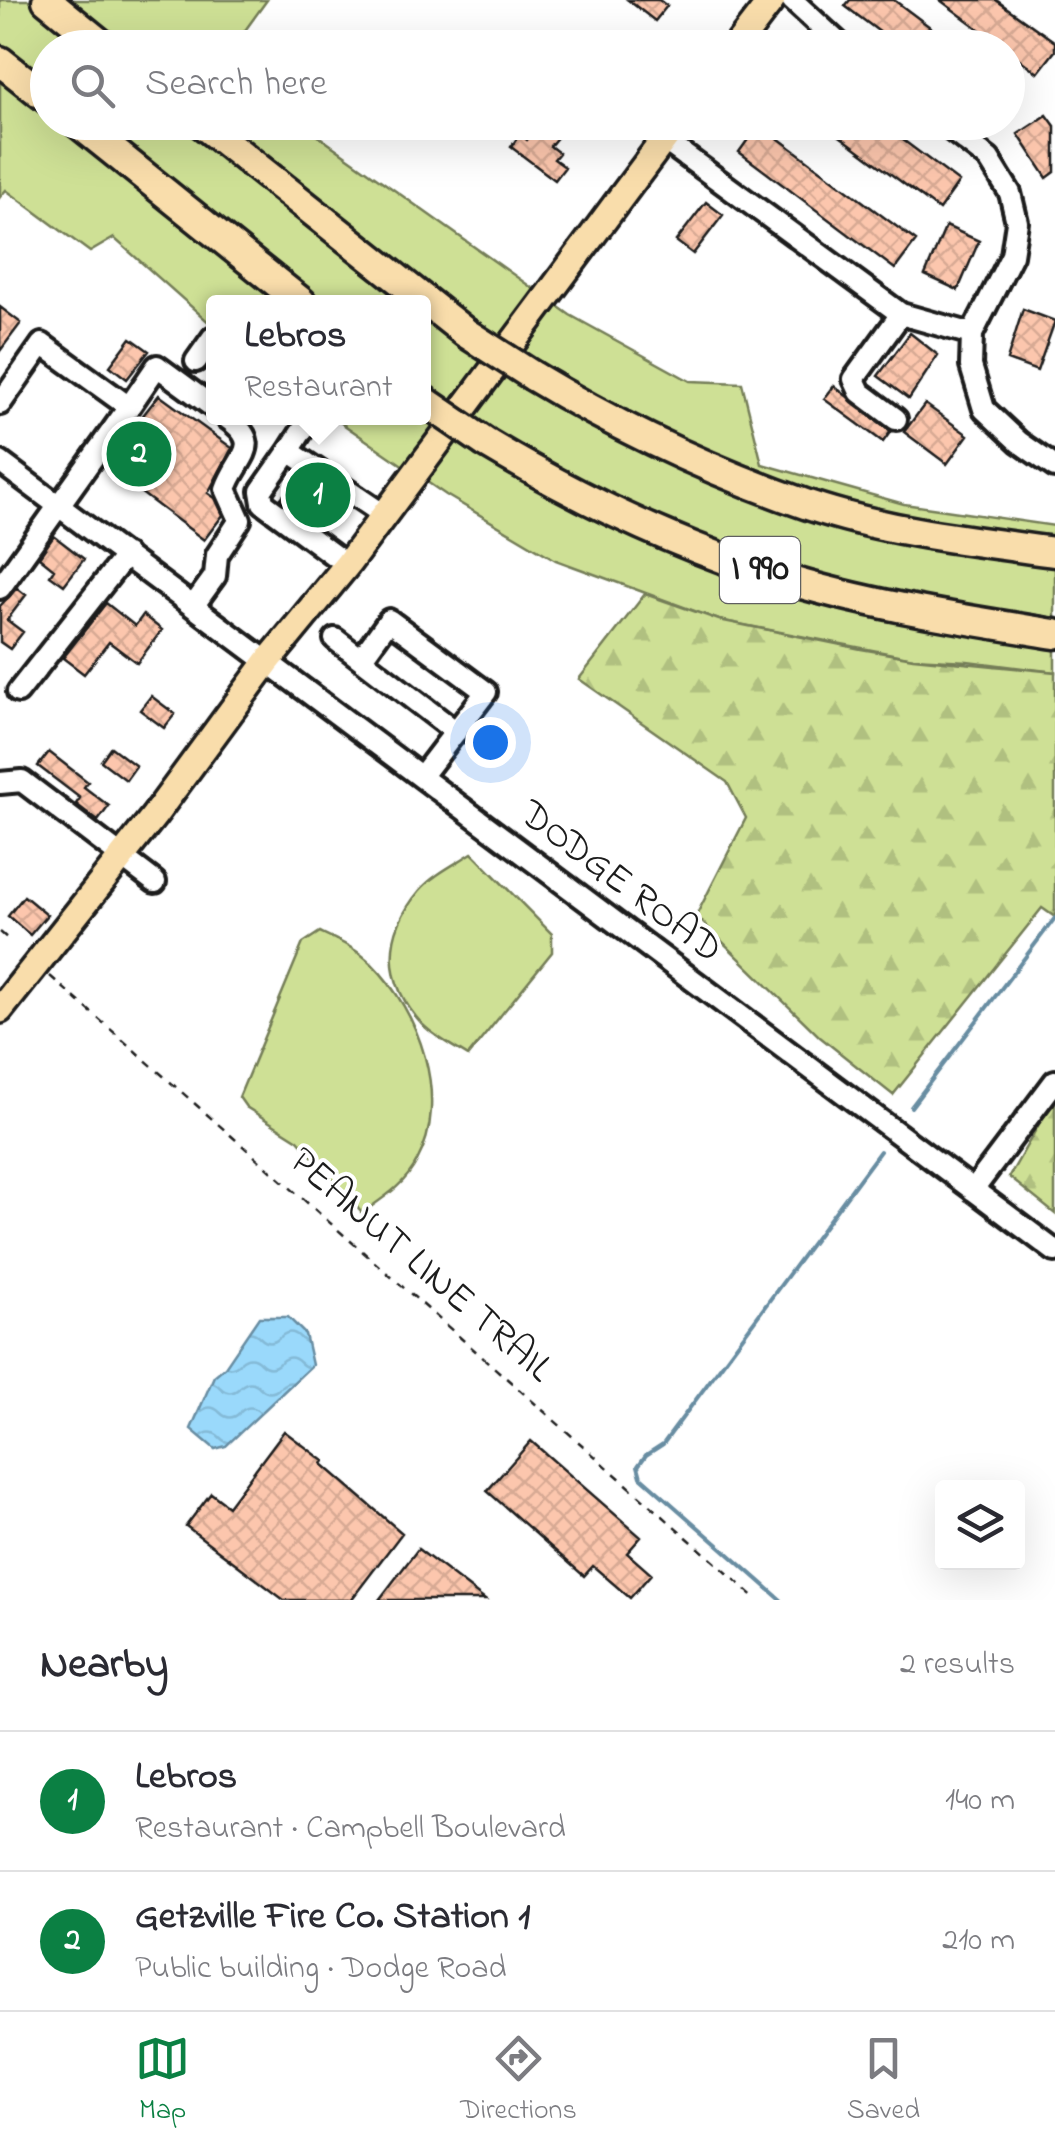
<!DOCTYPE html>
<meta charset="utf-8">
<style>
body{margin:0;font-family:"Indie Flower",sans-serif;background:#f7f7f7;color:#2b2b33}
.controls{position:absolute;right:30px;bottom:30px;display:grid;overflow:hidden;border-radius:10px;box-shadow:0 10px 40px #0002}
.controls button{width:90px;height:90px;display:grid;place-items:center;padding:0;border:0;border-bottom:2px solid #e1e1e2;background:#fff;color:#2b2b33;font:50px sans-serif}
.you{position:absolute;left:490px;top:742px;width:35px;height:35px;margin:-25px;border:8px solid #fff;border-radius:50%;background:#1a73e8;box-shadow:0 0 0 15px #1a73e833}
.badge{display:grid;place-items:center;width:65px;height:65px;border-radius:50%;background:#0b8043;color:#fff;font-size:32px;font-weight:700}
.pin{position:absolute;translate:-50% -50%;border:5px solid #fff;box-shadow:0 2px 10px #0006}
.popup{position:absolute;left:206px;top:295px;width:225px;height:130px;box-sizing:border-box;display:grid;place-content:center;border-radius:10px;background:#fff;filter:drop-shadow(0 2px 8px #0005);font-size:32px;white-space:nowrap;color:#7c7c81}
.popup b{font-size:38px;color:#2b2b33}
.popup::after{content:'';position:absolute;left:50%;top:100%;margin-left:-20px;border:20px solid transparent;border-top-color:#fff}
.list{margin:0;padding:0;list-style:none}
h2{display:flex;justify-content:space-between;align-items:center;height:130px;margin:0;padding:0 40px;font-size:42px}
h2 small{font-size:32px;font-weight:400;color:#7c7c81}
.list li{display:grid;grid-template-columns:65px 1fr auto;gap:30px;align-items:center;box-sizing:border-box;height:140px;padding:0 40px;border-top:2px solid #e1e1e2}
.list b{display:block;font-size:38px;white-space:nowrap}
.list p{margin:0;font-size:32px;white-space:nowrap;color:#7c7c81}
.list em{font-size:32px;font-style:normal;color:#7c7c81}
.icon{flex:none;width:55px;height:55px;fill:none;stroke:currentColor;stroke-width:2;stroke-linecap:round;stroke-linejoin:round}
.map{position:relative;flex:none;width:1055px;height:1600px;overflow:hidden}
.search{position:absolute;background:#fff;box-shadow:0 10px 40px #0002;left:30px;right:30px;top:30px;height:110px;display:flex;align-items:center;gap:25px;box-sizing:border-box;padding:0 35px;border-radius:55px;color:#7c7c81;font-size:38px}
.sheet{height:410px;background:#fff}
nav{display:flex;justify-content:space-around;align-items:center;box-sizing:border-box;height:140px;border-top:2px solid #e1e1e2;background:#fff;font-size:28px;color:#7c7c81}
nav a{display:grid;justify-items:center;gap:5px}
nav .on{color:#0b8043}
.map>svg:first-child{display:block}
</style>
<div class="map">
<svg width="1055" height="1600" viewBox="0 0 1055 1600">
<defs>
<pattern id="forest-firs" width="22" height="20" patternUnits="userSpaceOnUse" patternTransform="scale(2.5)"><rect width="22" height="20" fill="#cee095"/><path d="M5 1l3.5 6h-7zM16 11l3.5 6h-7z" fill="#b0c080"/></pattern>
<pattern id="water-waves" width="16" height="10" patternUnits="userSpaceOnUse" patternTransform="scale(2.5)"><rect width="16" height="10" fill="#9ad9fb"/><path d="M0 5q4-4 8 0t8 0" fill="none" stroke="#84bad7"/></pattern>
<pattern id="building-cross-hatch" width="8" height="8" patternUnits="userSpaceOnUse" patternTransform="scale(2.5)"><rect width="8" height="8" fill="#fcc6ad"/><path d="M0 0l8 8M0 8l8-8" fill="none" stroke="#d7aa94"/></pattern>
</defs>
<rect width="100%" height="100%" fill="#fff"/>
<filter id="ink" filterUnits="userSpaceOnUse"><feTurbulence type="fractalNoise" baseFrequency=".01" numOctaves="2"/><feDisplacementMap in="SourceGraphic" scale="20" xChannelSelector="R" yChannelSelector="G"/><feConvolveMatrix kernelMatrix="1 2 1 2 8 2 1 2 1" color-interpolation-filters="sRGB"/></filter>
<g filter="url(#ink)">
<path fill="#cee095" stroke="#757e58" stroke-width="2.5" d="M0,0H267L233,47L48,48V122L300,123L570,315L690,381L742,383L762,464L904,504L1055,526V672L967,661L913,658L719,620L556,560L446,495L334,418H423V302H213V326L114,238L90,252L6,190L0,197Z
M472,853L552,934V952L468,1056C454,1047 435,1037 423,1025C383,982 383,934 420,890C433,875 455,864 472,853Z
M320,932C339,941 357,949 372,964C419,1011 451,1099 417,1161C405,1185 383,1198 362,1213L298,1140L246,1107L239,1097L303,943Z"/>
<path fill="url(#forest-firs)" stroke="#757e58" stroke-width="2.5" d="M645,594L719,620L861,649L913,658L1055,672V917L1042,908L893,1095L820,1037L696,916L746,818L727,782L579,679Z
M1055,1096V1214L1009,1177Z"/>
<path fill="url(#water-waves)" stroke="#688da2" stroke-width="2.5" d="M259,1317H288L305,1334L312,1365L226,1446L215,1449L191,1429L214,1376L225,1367Z"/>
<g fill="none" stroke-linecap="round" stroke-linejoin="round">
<path stroke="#688da2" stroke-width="4" d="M911,1107L1055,918
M781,1600L641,1477L638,1466L646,1455L663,1444L880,1151"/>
</g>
<path fill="url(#building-cross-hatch)" stroke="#1c1c1c" stroke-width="2.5" d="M628,0H659L667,6L655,21Z
M850,0H894L958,48H901L845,6Z
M940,0H996L1055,42V51L1038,73Z
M1047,115L1055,126V172L1047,178L1018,134Z
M821,122H879L959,182L939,210Z
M759,124L916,241L895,269L739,152Z
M538,126L545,132L548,128L559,135L550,146L559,153L554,159L565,167L555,180L511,147L520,134L527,140Z
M706,202L723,215L693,254L676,241Z
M946,226L979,241L958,290L925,275Z
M0,307L21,323L0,351Z
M1023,309L1055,321L1037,371L1007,360Z
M910,333L938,355L909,399L878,376Z
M131,338L149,351L127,379L110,366Z
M834,386L891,431L883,442L824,399Z
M159,395L232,448L208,493L215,498L223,515L204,540L104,465Z
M925,404L968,435L947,464L904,432Z
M310,484L340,502L319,528L280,499L288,490L298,498Z
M54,536L84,559L64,585L50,575L54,569L39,557Z
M17,588L26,595L7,620L23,632L10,649L0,642V606Z
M106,603L135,626L143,615L162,630L137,663L109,642L84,674L63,658Z
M151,696L175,714L164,728L140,710Z
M111,747L136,766L126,780L101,761Z
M49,752L88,782L84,787L109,806L98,821L76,804L80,798L38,766Z
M24,896L47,915L30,935L8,916Z
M284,1431L324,1461L322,1464L402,1533L351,1600H284L186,1526L211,1493L228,1506Z
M531,1441L641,1537L627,1553L651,1574L630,1598L593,1566L584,1576L487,1491Z
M418,1549L485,1600H379Z"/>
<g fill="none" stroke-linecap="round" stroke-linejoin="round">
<defs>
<path id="minor" d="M792,0L844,48
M941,122L989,159L1010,193L1017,222L1012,255L972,334L971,366L984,409L1019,442L1055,467
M664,140L901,314L972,334
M196,361L213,337
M0,404L42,344L129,407L0,588
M129,407L157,366L213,407
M896,419L860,392L854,379L901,314
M289,451L310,418
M0,462L1055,1251
M347,565L263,503L261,491L289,451L384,515
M194,605L215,576L217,555L240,520L226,489C237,456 266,446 227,418
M335,639L361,659L389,620L486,692L421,777
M361,659L456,732
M18,692L126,555
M0,783L22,781L155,882
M973,1190L1055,1081"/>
<path id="major" d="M735,48L772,0
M0,1010L154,816L268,661L347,565L677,122"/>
<path id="highway" d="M47,0L106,48
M0,61L48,99
M77,122L301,302
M200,122L466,333
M533,376C619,428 713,472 808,505C888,532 973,541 1055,552
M486,443C578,498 675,545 778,577C868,605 962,619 1055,634"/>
</defs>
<use href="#minor" stroke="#1c1c1c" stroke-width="28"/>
<use href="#major" stroke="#1c1c1c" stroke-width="32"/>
<use href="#highway" stroke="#1c1c1c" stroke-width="35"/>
<path stroke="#1c1c1c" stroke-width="2.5" stroke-dasharray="8 8" stroke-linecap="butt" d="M0,932L8,939
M50,976L758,1600"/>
<use href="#minor" stroke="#fff" stroke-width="20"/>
<use href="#major" stroke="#f9ddab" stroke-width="25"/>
<use href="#highway" stroke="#f9ddab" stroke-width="28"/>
<defs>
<path id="highway-bridge" d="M466,333L533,376
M423,400L486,443"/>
</defs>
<use href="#highway-bridge" stroke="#1c1c1c" stroke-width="35" stroke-linecap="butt"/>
<use href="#highway-bridge" stroke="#f9ddab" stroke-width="28"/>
</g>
</g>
<g text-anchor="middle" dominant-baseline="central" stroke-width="8" stroke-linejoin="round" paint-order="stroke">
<rect fill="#fff" stroke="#606060" stroke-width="2.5" x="720" y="537" width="80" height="66" rx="8"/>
<g font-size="38" font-weight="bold" fill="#1c1c1c">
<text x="760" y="570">I 990</text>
</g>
<g font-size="40" fill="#1c1c1c" stroke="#fff">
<text transform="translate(620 883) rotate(37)">DODGE ROAD</text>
<text transform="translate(420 1266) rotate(41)">PEANUT LINE TRAIL</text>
</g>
</g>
</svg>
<div class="controls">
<button><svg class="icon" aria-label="layers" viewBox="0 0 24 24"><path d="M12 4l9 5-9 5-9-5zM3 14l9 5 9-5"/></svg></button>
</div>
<div class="you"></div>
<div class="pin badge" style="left:318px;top:495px">1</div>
<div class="popup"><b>Lebros</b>Restaurant</div>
<div class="pin badge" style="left:139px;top:454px">2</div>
<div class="search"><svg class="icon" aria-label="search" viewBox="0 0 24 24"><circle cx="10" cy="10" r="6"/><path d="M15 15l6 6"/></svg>Search here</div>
</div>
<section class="sheet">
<h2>Nearby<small>2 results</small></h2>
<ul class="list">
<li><span class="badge">1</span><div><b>Lebros</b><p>Restaurant · Campbell Boulevard</p></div><em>140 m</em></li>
<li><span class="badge">2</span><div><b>Getzville Fire Co. Station 1</b><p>Public building · Dodge Road</p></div><em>210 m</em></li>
</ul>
</section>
<nav>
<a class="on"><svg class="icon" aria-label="map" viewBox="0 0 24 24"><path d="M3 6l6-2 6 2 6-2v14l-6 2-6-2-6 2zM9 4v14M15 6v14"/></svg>Map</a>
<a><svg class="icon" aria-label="directions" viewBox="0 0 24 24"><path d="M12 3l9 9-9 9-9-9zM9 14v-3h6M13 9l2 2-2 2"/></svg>Directions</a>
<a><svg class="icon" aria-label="saved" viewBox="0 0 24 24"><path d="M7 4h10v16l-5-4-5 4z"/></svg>Saved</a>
</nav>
